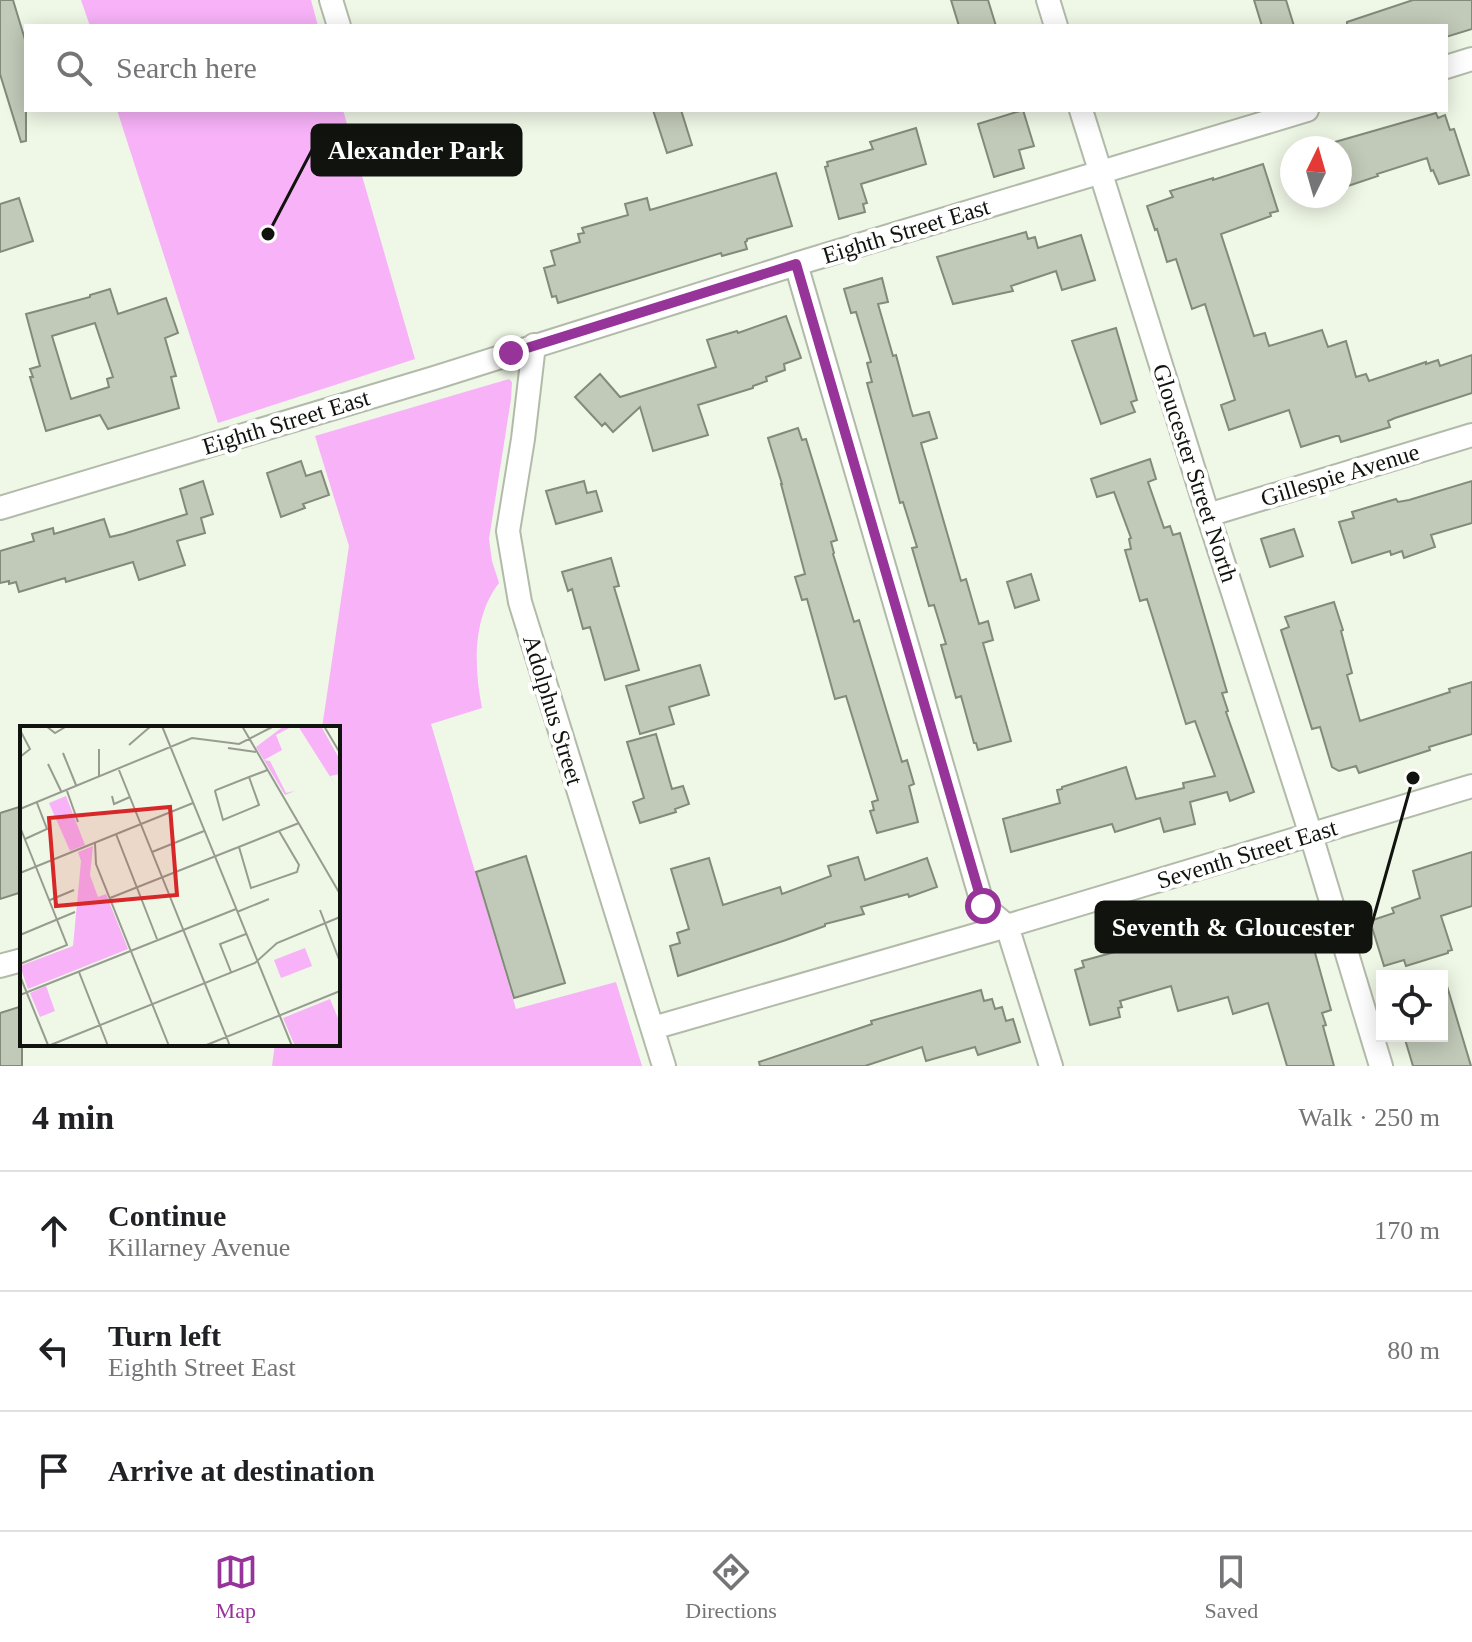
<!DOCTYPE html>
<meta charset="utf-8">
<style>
body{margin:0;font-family:Georgia,serif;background:#f2f2f2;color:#202124}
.controls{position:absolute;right:24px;bottom:24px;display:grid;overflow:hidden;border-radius:0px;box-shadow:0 4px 20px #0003}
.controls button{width:72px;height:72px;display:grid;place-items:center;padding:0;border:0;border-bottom:2px solid #e0e0e0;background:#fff;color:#202124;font:40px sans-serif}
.compass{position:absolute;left:1280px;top:136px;width:72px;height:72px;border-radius:50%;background:#fff;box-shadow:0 4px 20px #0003;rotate:5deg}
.stop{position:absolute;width:24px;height:24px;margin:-18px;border:6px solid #96349a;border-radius:50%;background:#fff}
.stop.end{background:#96349a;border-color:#fff;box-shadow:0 2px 8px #0008}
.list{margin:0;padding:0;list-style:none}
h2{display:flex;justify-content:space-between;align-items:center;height:104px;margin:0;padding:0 32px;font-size:34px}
h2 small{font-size:26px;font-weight:400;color:#757577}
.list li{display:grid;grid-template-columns:52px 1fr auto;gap:24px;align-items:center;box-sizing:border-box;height:120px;padding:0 32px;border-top:2px solid #e0e0e0}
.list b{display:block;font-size:30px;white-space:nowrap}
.list p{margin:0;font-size:26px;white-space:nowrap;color:#757577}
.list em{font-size:26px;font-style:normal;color:#757577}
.icon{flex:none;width:44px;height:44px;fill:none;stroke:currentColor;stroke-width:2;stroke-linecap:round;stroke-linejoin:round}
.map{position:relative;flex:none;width:1472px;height:1066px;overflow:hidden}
.search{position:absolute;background:#fff;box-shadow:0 4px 20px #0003;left:24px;right:24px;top:24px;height:88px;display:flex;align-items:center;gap:20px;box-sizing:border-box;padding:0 28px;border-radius:0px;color:#757577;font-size:30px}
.sheet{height:464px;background:#fff}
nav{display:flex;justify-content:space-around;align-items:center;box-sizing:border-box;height:112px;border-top:2px solid #e0e0e0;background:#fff;font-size:22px;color:#757577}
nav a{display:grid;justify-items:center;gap:4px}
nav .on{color:#96349a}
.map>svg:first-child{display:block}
</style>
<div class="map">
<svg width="1472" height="1066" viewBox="0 0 1472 1066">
<rect width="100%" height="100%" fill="#eff7e6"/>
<path fill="#f7b2f8" d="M81,0H311L318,26H90Z
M117,110H343L415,359L218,423Z
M509,379L512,382L511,399L489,539L492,561L499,583C472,618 474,667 482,708L431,724L516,1009L616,982L642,1066H272L275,1044H338V728H322L349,546L315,436Z"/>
<path fill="#c1c9b8" stroke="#828a7a" stroke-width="2" fill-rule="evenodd" d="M0,0H13L26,43V141L21,142L0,74Z
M951,0H988L996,26H959Z
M1254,0H1286L1294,26H1262Z
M1413,0H1472V29L1446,37V26H1347V22Z
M653,110H681L692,145L667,153Z
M1023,110L1034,146L1019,150L1024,168L994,177L978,124Z
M1436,113L1438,118L1445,115L1450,130L1454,129L1469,175L1439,184L1433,170L1431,171L1427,158L1377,174L1378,176L1348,186L1340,160V148H1337L1335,142Z
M916,128L926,164L861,184L867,203L863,204L865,212L839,219L825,167L828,166L827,162L873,149L870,142Z
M1263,164L1278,211L1270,213L1271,216L1221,234L1254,336L1265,333L1269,346L1322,330L1328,347L1346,341L1356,377L1366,374L1369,381L1426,362V364L1438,360L1440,366L1472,355V393L1395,418L1388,421L1390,427L1341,442L1339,436H1336L1301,447L1289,410L1229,430L1221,405L1235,400L1205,304L1192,309L1176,259L1167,262L1157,229L1155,230L1147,206L1173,197L1170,191L1213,178V180Z
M776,173L792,226L747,239V241L745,242L747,249L722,256L721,253L558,303L556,296L552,297L544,268L555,265L551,251L580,242L578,234L584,233L582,228L628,215L625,204L647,198L650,210Z
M19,198L33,241L0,252V204Z
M1026,232L1028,239L1035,237L1038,248L1081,235L1095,280L1062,290L1056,271L1011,286L1013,291L953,304L937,257Z
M882,278L888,302L878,304L893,356L896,355L911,410L913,416L929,412L937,438L921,443L961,581L966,579L979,624L988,621L993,640L983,643L1011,741L978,750L976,743H974L961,696L956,698L941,645L946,644L934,605L929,606L912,548L917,547L903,502L900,503L867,383L872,382L867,363L871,362L856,312L851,313L844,289Z
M110,289L118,314L166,298L178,333L165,338L176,376L171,377L179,408L108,429L100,415L46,431L30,377H33L30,369L40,366L26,314L90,297V295ZM95,323L113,377L107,379L109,387L71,399L52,336Z
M786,316L801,358L784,364L785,370L766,377L767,381L753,386V388L698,405L708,435L653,451L640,407L613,432L605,423L602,426L575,397L600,374L620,397L716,367L707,340L737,331L738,333Z
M1116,328L1137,400L1131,402L1135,412L1101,424L1072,341Z
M798,428L802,440L806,439L837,540L831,542L834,553L833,554L854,622L859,620L902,762L907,760L914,784L909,786L918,822L877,833L870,811L874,810L872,802L878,800L846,696L835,699L807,599L802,600L795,577L805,574L781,484H782L768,438Z
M1150,459L1156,479L1148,482L1164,528L1170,526L1173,535L1180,533L1227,692L1222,693L1228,711L1226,712L1254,792L1230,801L1227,792L1190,802L1195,824L1164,832L1160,818L1115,832L1112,824L1011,852L1003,819L1060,803L1057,790L1062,789V787L1126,767L1136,799L1184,788L1183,783L1215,776L1195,721L1186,724L1147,599L1140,601L1125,550L1131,549L1129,539L1131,538L1114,492L1097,497L1091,479Z
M301,461L306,476L321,471L329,495L303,504L305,508L281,517L267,473Z
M203,481L213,514L201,518L205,533L177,541L185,565L139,580L133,562L66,582L65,578L19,592L16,582L9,584V581L0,583V551L34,541L32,534L53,528L54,534L104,519L110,537L123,534L187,514L180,489Z
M584,481L587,493L596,491L602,511L556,524L546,491Z
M1472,481V523L1431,535L1435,547L1404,558L1402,551L1391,555L1390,551L1352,563L1339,522L1354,518L1352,512L1396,499L1398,502L1409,500Z
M1294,529L1303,556L1270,567L1261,539Z
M611,558L619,586L614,587L639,670L605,680L590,627L583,629L572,589L568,591L562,572Z
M1031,574L1039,600L1015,608L1007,582Z
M1334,602L1343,630L1341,631L1352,673L1347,675L1360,721L1450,692L1449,689L1472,682V734L1429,747L1430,750L1359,773L1356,766L1339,771L1332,767L1320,727L1312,729L1281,630L1289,627L1285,617Z
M700,665L709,695L669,707L674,724L640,734L626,686Z
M656,734L672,789L683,786L689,804L675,809L676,812L640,823L633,802L644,798L627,742Z
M22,806V892L0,899V813Z
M1472,852V906L1441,916L1452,950L1448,951V953L1406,966L1404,960L1384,966L1370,921L1394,913L1392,908L1420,898L1413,871Z
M526,856L565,983L514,998L476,872Z
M858,857L865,880L927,858L937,887L909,897L908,894L861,907L864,914L825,924V926L786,940L678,976L670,946L680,943L677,933L689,929L671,869L709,858L723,905L780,887L782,894L831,876L828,866Z
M1289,911L1300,945L1312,942L1331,1010L1322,1013L1326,1025L1323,1026L1334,1066H1287L1268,1003L1233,1014L1228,997L1178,1011L1171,986L1120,1001L1122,1007L1118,1008L1120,1017L1090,1025L1075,970L1084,967L1082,961L1126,949L1155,939L1158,946L1188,938L1189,941Z
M1442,986H1447L1471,1066H1413L1404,1036H1442Z
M981,990L984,1001L992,999L995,1009L1002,1007L1006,1021L1013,1019L1020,1042L978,1055L975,1047L926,1061L922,1047L865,1066H760L759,1062L872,1024L871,1021Z
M22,1006V1066H0V1013Z"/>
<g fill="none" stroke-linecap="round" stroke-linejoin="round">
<defs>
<path id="minor" d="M331,0L339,26
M1048,0L1056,26
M1446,67L1472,59
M1081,110L1208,515L1311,835L1381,1066
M796,264L983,906L1007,926
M534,345L523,439L508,531L520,602L664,1066
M0,508L434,378L796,264L1307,110
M1208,515L1472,435
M1007,926L1051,1066
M0,966L22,960
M653,1028L1007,926L1472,786"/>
</defs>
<use href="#minor" stroke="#b2baa9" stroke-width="26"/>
<use href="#minor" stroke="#fff" stroke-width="22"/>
</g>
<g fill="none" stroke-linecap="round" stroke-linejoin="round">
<path stroke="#96349a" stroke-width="10" d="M511,353L796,264L983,906"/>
</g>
<g text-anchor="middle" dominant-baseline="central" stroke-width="8" stroke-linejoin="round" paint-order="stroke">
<g font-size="24" fill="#11140e" stroke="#fff">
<text transform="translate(906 231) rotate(-17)">Eighth Street East</text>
<text transform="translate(286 422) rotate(-17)">Eighth Street East</text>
<text transform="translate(1195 473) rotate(72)">Gloucester Street North</text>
<text transform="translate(1340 475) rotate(-17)">Gillespie Avenue</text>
<text transform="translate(553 710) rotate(73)">Adolphus Street</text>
<text transform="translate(1247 854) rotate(-17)">Seventh Street East</text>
</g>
</g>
<g transform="translate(20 726)">
<rect width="320" height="320" fill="#eff7e6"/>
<path d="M264,0H273L256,9L262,24L244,34L250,35L266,67L275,65L265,69L236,21ZM278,0H301L320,34V48L310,50L316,60ZM46,70L65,119L50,125L29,77ZM73,120L70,149L78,171L86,168L108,223L8,263L0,240L53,220L61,135L58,126ZM285,222L292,240L261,252L254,234ZM26,260L35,285L20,291L10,267ZM310,273L320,297V320H275L263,292Z" fill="#f7b2f8"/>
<path fill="none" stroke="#969c90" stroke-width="2" d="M26,0L35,7L47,0M142,0L272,320M222,0L320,168M304,0L320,27M0,4L10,23L0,31M109,19L131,0M208,22L236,26M79,23V50M43,27L56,59M28,38L41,65M99,44L210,320M229,51L239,79L203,94L195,65L196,64L229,51L245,45L247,44M47,65L58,96M92,70L94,78L110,71M0,83L172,12L219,18L254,0M0,101L47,219L0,238M96,108L137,213M5,113L27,103L17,77M75,117L76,138L149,320M219,121L231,162L277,146L279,139L259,105M132,126L184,105M0,147L173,77M90,172L279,97M30,174L54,164M300,184L320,236M217,186L249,173M0,209L55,186M59,246L88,320M211,246L200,218L226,208M0,250L28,319M0,269L216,183M28,320L235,237L257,217L320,191M184,320L320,265"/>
<path fill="#d62828" fill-opacity="0.15" stroke="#d62828" stroke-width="4" d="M150,81L157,169L36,180L29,92Z"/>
<rect width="320" height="320" fill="none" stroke="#11140e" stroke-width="4"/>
</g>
<path fill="none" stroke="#11140e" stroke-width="3" d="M268 234L312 150M1413 778L1371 927"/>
<g fill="#11140e" stroke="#fff" stroke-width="3">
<circle cx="268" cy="234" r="8"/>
<circle cx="1413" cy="778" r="8"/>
</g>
<g fill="#11140e" stroke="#11140e" stroke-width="3">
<rect x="312" y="125" width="209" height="50" rx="8"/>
<rect x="1096" y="902" width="275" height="50" rx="8"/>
</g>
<g font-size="26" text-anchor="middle" font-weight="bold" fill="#fff">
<text x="416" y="159">Alexander Park</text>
<text x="1233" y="936">Seventh &amp; Gloucester</text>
</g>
</svg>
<div class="controls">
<button><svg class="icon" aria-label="locate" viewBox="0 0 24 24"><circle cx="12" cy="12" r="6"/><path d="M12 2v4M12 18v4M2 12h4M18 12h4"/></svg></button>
</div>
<svg class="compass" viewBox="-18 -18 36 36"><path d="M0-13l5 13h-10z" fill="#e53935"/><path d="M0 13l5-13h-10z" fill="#757577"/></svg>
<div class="stop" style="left:983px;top:906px"></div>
<div class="stop end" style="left:511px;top:353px"></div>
<div class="search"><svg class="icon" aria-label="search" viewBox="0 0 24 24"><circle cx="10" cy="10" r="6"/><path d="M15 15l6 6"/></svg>Search here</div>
</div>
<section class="sheet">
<h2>4 min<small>Walk · 250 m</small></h2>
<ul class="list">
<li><svg class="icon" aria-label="ahead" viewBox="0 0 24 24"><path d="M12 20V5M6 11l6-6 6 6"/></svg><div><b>Continue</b><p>Killarney Avenue</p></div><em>170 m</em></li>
<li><svg class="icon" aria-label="left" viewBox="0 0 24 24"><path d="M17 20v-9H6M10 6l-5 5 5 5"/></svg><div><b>Turn left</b><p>Eighth Street East</p></div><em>80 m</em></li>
<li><svg class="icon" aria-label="arrive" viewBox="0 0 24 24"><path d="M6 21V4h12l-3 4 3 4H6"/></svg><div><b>Arrive at destination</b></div></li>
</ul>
</section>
<nav>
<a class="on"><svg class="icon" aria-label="map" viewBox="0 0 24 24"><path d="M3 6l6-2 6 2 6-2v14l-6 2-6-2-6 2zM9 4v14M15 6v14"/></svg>Map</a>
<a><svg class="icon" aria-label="directions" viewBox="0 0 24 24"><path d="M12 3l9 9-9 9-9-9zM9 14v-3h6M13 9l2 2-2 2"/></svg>Directions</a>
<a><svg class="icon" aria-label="saved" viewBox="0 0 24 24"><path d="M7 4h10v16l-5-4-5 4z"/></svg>Saved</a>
</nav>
